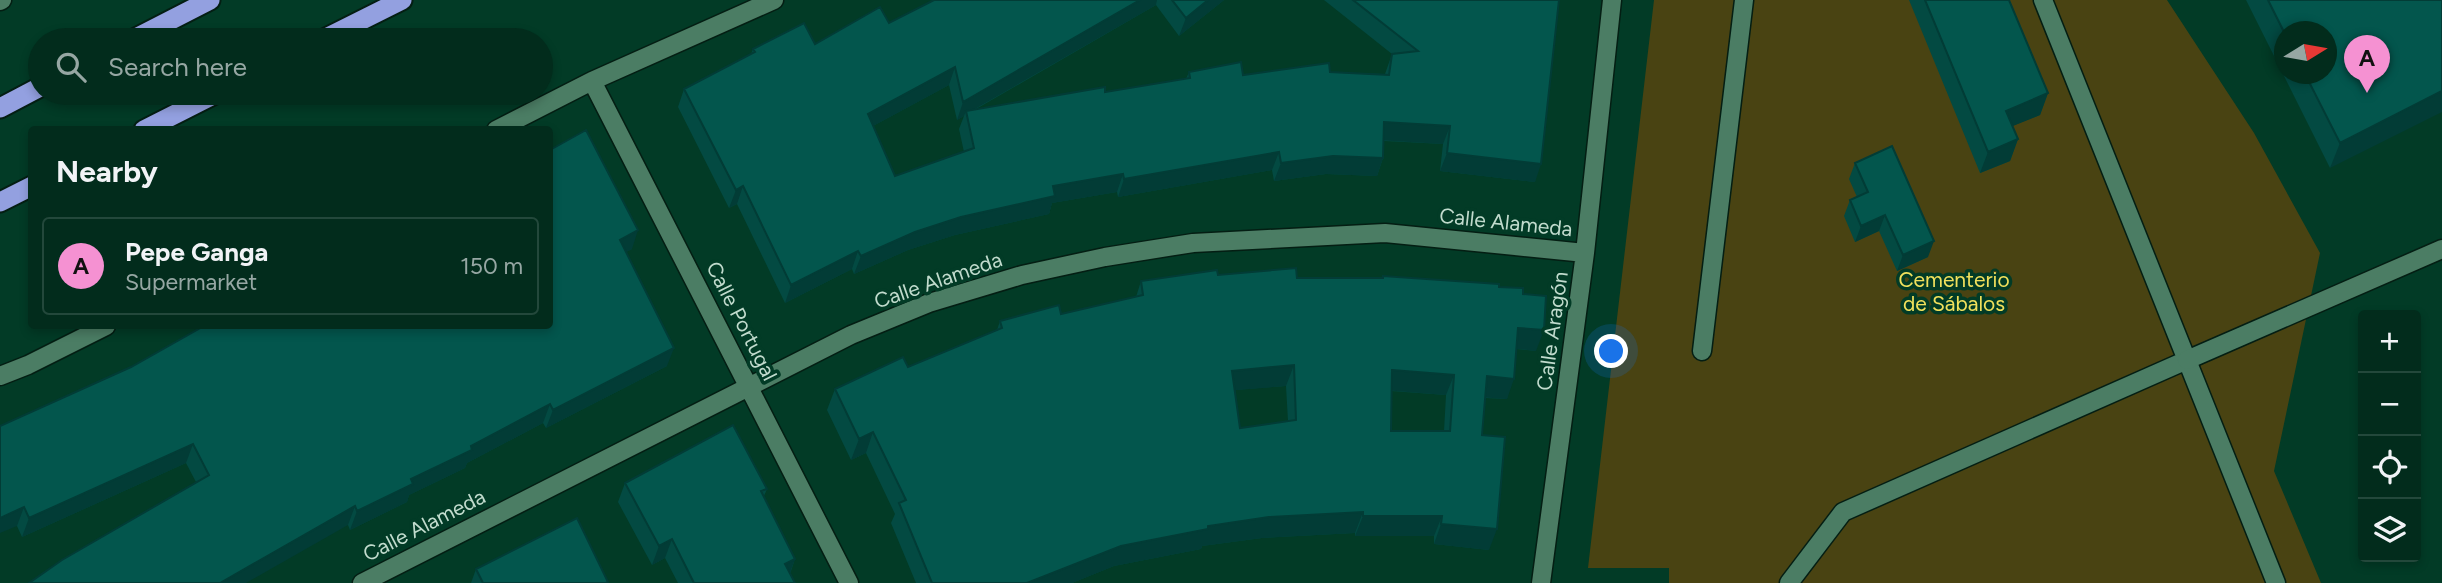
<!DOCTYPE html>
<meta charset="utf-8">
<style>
body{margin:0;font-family:Figtree,sans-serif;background:#0c3425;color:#f1f3f6}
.controls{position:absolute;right:21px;bottom:21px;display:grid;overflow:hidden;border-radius:7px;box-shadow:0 4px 10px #0003}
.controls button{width:63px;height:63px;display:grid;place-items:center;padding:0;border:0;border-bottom:2px solid #23483b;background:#022c1c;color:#f1f3f6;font:35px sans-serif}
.compass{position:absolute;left:2274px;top:21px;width:63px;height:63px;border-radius:50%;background:#022c1c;box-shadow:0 4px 10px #0003;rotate:79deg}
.you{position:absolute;left:1612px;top:352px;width:24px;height:24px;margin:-18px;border:5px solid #fff;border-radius:50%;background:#1a73e8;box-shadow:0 0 0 10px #1a73e833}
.badge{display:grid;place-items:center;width:46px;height:46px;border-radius:50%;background:#f591d2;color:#111;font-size:23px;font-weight:700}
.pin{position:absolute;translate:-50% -58px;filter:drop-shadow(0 2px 4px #0008)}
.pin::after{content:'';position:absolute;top:37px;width:24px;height:21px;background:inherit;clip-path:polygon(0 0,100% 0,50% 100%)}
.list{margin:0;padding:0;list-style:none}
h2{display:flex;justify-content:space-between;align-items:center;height:91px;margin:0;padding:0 28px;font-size:30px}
h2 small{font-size:23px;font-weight:400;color:#96a7a3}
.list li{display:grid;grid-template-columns:46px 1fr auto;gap:21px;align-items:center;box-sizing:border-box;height:98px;margin:0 14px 14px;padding:0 14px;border:2px solid #23483b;border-radius:7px}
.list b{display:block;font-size:26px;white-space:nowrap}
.list p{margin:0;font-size:23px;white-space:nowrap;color:#96a7a3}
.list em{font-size:23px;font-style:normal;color:#96a7a3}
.icon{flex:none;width:38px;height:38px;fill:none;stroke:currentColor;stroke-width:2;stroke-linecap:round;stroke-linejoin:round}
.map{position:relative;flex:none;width:2442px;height:583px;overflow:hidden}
.search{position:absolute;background:#022c1c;box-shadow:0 4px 10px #0003;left:28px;top:28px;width:525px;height:77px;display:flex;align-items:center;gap:18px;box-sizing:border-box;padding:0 24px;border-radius:38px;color:#96a7a3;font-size:26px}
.panel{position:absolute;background:#022c1c;box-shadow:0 4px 10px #0003;left:28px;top:126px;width:525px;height:203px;border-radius:7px}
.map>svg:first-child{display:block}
</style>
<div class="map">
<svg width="2442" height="583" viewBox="0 0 2442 583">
<rect width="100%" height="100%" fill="#023b26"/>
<path fill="#494312" d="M1654,0H2167L2254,133L2320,253L2274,471L2321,583H1669V568H1588Z"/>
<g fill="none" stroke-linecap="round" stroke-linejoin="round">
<defs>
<path id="service" d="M2043,0L2276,583
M1702,351L1744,0
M1789,583L1843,512L2187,360"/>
<path id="minor" d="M0,1L2,0
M592,81L849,583
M496,130L592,81L774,0
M2187,360L2442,249
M0,376L28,365L106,326
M362,583L851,335L929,303L1022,275L1105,257L1193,243L1385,233L1585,253
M1541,583L1585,253L1612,0"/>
<path id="trunk" d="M132,40L210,0
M322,40L402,0
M0,108L40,87
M144,130L217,93
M0,202L32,186"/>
</defs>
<use href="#service" stroke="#041e13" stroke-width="21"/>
<use href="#minor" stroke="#041e13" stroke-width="21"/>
<use href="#trunk" stroke="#041e13" stroke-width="23"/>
<use href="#service" stroke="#4b7d64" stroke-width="18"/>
<use href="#minor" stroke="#4b7d64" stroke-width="18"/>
<use href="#trunk" stroke="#93a0e0" stroke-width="19"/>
</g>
<path fill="#034a42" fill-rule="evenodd" d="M934,0H1224L1179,36L1156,5L976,109L1105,92L1186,79L1189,72L1243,75L1330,72L1385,74L1392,54L1324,0H1559L1535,182L1440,171L1443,144L1384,141L1383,158L1377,176L1326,174L1274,181L1272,170L1118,197L1117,192L1052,203L1049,214L955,235L908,250L854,274L852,269L785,303L737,204L729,208L678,107L684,89L751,54L753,49L815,44L889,23ZM949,85L957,120L964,116L959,129L964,152L895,176L873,126Z
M1909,0H2009L2048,93L2040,115L2012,126L2018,139L2010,161L1980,173Z
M2246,0H2442L2330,168ZM2285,32L2327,74H2285Z
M550,150L632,249L626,252L667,366L546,428L543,423L467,463L465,468L409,495L407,502L350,530L348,525L196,482L186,463L22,537L17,526L0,426L550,326Z
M1855,163L1928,257L1897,271L1879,231L1855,242L1844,216L1850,200L1857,197L1849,179Z
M1218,275L1297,278H1382L1383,276L1499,287L1523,294L1536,351L1516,349L1507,399L1485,398L1482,435L1489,550L1434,544V536H1355V533L1262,538L1202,546L1201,549L1114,566L1072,583H916L891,523L895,514L866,453L851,460L827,410L835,389L908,367L997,330L1000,321L1061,314L1136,297L1141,281ZM1286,386L1288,421L1240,428L1235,390ZM1391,391L1446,395L1444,431H1391Z
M625,483L767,489L764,496L795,559L790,574L795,583H678L665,558L652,565L618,502Z
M476,569L608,583H471Z"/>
<path fill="#023c36" d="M1140,0H1157L1156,5L966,114V111L964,116L957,120L963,102Z
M1208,0H1224L1179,36L1186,18Z
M955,67L949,85L862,132L868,114Z
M2442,91V112L2330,168L2340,143Z
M2048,93L2040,115L1998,132L2006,111Z
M1384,122L1450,126L1443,144L1378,140Z
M2018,139L2010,161L1980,173L1988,152Z
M1279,152L1272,170L1118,197L1124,179Z
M1447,153L1541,164L1535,182L1440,171Z
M1333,156L1383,158L1377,176L1326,174L1274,181L1281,163Z
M1123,174L1117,192L1052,203L1049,214L955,235L908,250L854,274L861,256L915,232L1053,186Z
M743,186L737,204L729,208L736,190Z
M1885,215L1879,231L1855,242L1861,226Z
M638,230L632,249L613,259L620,240Z
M1934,241L1928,257L1897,271L1903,255Z
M858,251L852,269L785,303L791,285Z
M1518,328L1544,330L1536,351L1510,348Z
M674,348L667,366L546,428L553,410Z
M1294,365L1286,386L1224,391L1232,371Z
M1392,370L1454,375L1446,395L1384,390Z
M1487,376L1514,379L1507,399L1479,397Z
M550,404L543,423L467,463L465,468L409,495L407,502L350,530L357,511L411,479Z
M873,432L866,453L851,460L859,439Z
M193,444L186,463L22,537L29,518Z
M355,506L348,525L246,583H220Z
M24,507L17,526L0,533V518Z
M1363,512L1355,533L1262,538L1202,546L1201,549L1114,566L1072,583H1027L1121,546L1208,526L1269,517Z
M1363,516H1442L1434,536H1355Z
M1441,524L1497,529L1489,550L1434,544Z
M672,539L665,558L652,565L659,546Z
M795,559L788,578L785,564Z"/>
<path fill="#03564d" stroke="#023c36" stroke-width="2" fill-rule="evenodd" d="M934,0H1140L963,102L955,67L868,114L895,176L974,148L966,111L1105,87V92L1190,78L1189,72L1241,62L1243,75L1329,63L1330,72L1389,75L1392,54L1418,51L1353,0H1559L1541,164L1447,153L1450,126L1384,122L1383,158L1333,156L1281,163L1279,152L1124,179L1123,174L1053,186L1055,196L961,217L915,232L861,256L858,251L791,285L743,186L736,190L684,89L755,52L753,49L804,23L815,44L880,7L889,23Z
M1172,0H1208L1186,18Z
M1925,0H2009L2048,93L2006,111L2018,139L1988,152Z
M2268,0H2442V91L2340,143L2305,74H2327V32H2285V34Z
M586,130L638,230L620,240L674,348L553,410L550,404L471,446L472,450L411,479L413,484L357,511L355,506L220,583H29L62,560L209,475L193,444L29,518L24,507L0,518V426L131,367L204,326H550V150Z
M1892,146L1934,241L1903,255L1885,215L1861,226L1850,200L1868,192L1855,163Z
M1296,268L1297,278H1383V276L1499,284V287L1523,288V294L1546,296L1544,330L1518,328L1514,379L1487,376L1482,435L1505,437L1497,529L1441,524L1442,516H1363V512L1269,517L1208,526V529L1121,546L1027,583H932L899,503L906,500L873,432L859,439L835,389L903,357L908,367L1002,328L1000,321L1059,305L1061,314L1143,295L1141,281L1217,270L1218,275ZM1294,365L1296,420L1240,428L1232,371ZM1392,370L1454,375L1450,431H1391Z
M733,425L767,489L761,491L795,559L785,564L795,583H694L672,539L659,546L625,483Z
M577,518L608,582L606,583H483L476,569Z"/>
<g text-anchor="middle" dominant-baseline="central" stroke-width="7" stroke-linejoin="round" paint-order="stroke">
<g font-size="21" fill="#c1dbcd" stroke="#023b26">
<text transform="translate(1506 222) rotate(6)">Calle Alameda</text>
<text transform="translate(938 280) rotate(-19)">Calle Alameda</text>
<text transform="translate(742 321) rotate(63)">Calle Portugal</text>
<text transform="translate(1552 331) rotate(-82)">Calle Aragón</text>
<text transform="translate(424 525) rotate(-27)">Calle Alameda</text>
</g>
<g font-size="21" fill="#f1e05c" stroke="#023b26">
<text x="1954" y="279">Cementerio<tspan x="1954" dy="24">de Sábalos</tspan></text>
</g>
</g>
</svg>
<div class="controls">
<button>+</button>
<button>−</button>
<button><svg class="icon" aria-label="locate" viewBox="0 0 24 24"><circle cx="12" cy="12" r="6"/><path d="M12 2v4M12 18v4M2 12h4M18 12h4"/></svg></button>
<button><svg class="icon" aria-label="layers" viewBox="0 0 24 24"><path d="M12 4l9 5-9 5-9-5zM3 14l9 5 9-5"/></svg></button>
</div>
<svg class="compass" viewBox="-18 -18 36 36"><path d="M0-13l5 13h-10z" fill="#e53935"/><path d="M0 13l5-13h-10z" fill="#96a7a3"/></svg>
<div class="you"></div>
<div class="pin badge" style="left:2367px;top:93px">A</div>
<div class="search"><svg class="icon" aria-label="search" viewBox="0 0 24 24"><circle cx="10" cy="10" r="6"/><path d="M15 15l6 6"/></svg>Search here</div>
<section class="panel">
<h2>Nearby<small></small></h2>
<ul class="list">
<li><span class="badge">A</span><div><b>Pepe Ganga</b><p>Supermarket</p></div><em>150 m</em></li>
</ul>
</section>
</div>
